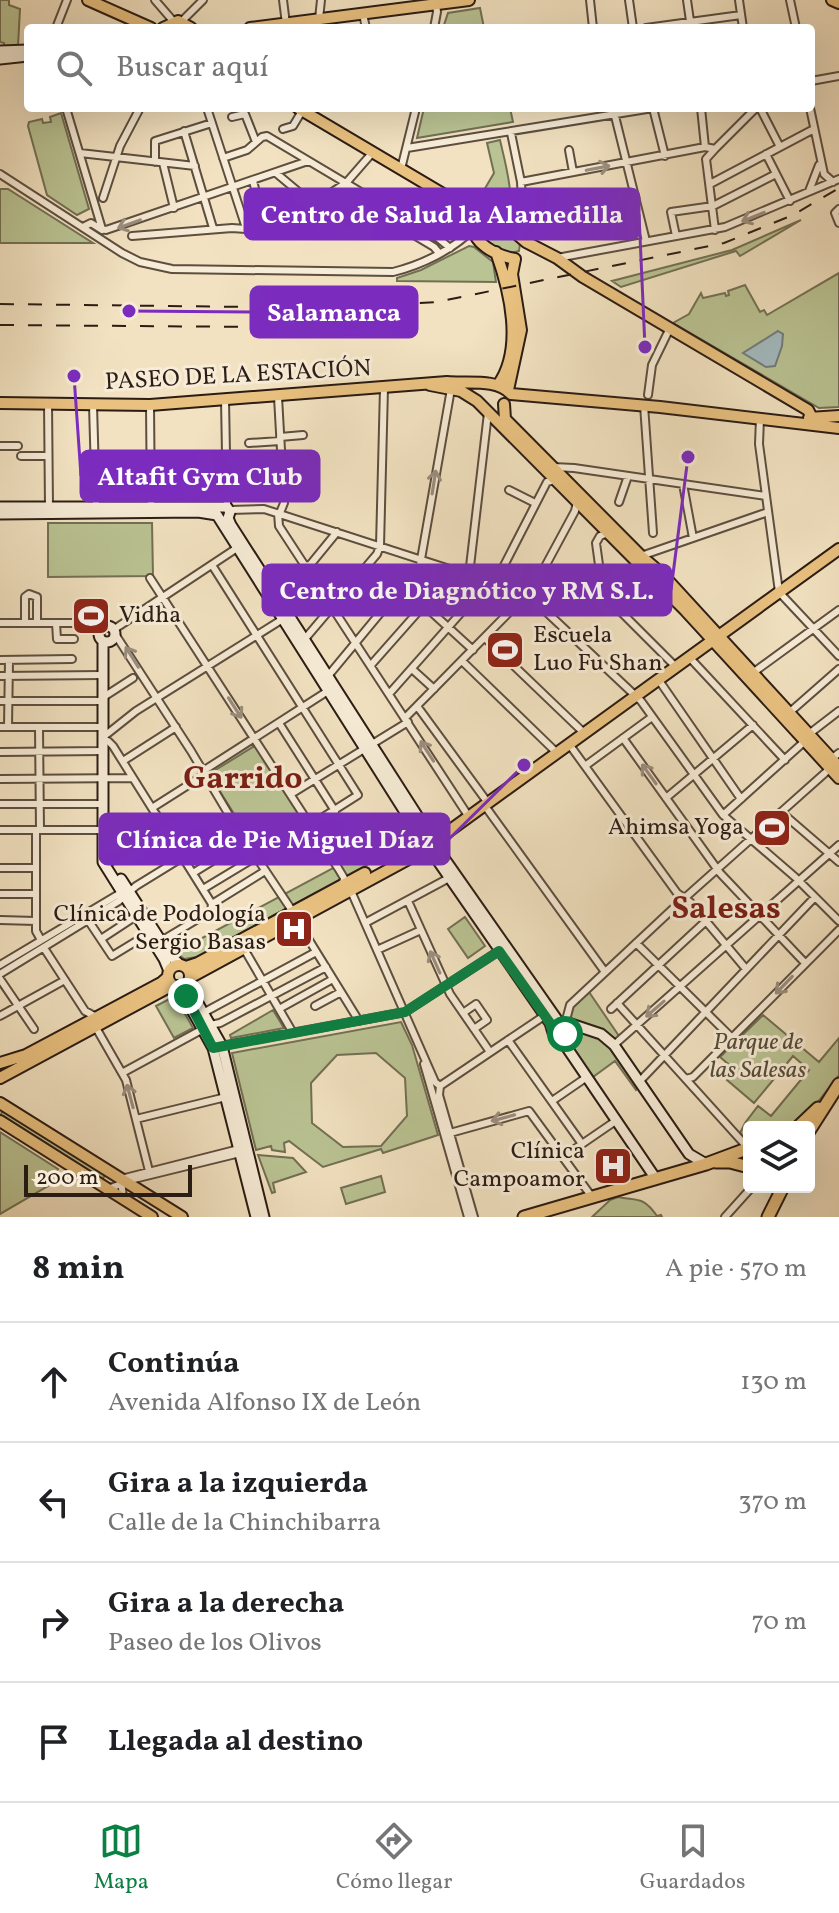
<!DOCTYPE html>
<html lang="es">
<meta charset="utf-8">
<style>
body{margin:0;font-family:Vollkorn,serif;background:#f6f6f6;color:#202124}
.controls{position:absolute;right:24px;bottom:24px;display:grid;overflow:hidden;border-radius:8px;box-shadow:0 8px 32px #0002}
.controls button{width:72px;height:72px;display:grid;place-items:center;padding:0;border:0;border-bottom:2px solid #e0e0e0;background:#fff;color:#202124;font:40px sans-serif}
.scale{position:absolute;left:24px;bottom:20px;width:168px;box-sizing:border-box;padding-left:8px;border:4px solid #2b1c14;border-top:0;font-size:22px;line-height:28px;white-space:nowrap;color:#2b1c14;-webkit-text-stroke:6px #f7ecd7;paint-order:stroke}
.stop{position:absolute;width:24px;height:24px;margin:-18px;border:6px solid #0b8043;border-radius:50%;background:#fff}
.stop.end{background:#0b8043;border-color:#fff;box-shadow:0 2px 8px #0008}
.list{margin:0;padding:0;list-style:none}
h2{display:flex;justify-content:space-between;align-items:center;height:104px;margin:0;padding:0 32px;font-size:34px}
h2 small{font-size:26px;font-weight:400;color:#757577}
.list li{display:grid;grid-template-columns:52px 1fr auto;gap:24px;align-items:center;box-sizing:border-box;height:120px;padding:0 32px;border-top:2px solid #e0e0e0}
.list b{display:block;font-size:30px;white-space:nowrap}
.list p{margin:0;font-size:26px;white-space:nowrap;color:#757577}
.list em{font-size:26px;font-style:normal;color:#757577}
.icon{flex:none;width:44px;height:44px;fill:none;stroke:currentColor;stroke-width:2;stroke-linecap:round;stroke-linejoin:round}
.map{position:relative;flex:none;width:839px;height:1217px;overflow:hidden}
.search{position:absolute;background:#fff;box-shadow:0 8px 32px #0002;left:24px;right:24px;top:24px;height:88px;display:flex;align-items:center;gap:20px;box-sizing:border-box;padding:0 28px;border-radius:8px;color:#757577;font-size:30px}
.sheet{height:584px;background:#fff}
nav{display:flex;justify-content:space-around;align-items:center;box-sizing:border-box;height:112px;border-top:2px solid #e0e0e0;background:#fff;font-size:22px;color:#757577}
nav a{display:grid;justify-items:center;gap:4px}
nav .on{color:#0b8043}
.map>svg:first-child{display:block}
</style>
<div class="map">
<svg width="839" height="1217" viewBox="0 0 839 1217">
<rect width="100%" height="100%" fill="#f2e2c1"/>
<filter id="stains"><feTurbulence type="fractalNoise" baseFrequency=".0025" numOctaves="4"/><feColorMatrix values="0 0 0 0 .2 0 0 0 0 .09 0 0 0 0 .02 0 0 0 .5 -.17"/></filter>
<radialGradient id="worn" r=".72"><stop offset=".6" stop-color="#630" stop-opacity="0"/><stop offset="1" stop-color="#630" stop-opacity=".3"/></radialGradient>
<path fill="#bac393" stroke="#727054" stroke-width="2" fill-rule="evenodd" d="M0,0H9V5L20,9L18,46L4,47V43L0,42Z
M480,8L484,28H443L448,13Z
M424,108H510L513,122L417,138Z
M61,113L89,209L77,215L47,195L28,126L29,122L42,119L43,123L51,122L50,117Z
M500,140C504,158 517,203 506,217L477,202L494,173L487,143Z
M0,189H8L93,243H0Z
M801,220L740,256L736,251L621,287L612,281L732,250Z
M484,223C499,224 510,233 520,243L519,251C503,257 484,243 478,228Z
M469,246L474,247L493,262L496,282L397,281V278L421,270Z
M839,273V407L819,408L673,323L689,314L701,293L703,298L725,293L726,296L729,295L728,291L745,285L760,312L764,310L767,315Z
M48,523H152L153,576L48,577Z
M256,745L304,823L258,852L209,774Z
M406,829L413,840L197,957L184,959L176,952Z
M465,917L485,946L468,958L448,929Z
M587,989L619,1036L614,1045L621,1055L617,1058L638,1088L636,1090L615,1061L593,1077H587L562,1035L568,1029L567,1011Z
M175,996L193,1028L174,1038L156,1006Z
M273,1010L284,1028L231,1038L230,1035Z
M763,1015L819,1062L839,1038V1075L817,1103L791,1127H749V1144L740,1133L745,1123L758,1106L771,1116L809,1070L793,1056L754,1103L727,1080L735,1070L720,1057Z
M401,1022L412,1045L438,1135L383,1153L381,1149L323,1167L289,1141L284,1143L285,1152L272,1150L271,1146L256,1150L232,1053ZM376,1053L405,1078L407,1116L381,1146L343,1147L312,1123L311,1083L337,1055Z
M3,1109L106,1174L101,1181L0,1117Z
M0,1132L58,1169L48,1186L0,1214Z
M258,1155L293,1158L306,1172L273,1183L275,1192L272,1193Z
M381,1176L385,1192L346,1204L341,1188Z
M618,1197C638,1201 643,1196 657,1216L661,1215L662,1217H592L610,1200Z"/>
<path fill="#a2babf" stroke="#727b7b" stroke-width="2" d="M778,331L783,334L782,346L775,366L766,367L743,353Z"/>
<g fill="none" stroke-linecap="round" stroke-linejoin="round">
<defs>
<path id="street" d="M155,0L174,22
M283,0L286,24
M590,0L593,28
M629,0L633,28
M687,0L691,28
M739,0L743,28
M790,0L796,28
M363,14L366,28
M319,19L321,0
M181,22L203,0
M56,28L67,0
M434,28L437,12L436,4
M646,28L741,15
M811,81L839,76
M66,108L102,229L106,230L308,161
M207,108L246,228
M613,108L646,241
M653,108L665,156
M701,108L705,147
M760,108L780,147
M810,108L824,174L833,182
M232,117L245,114L256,142
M283,129L293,126L302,111
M184,131L213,228
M511,133L521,182L524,239
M407,148L653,108
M715,149L706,159L715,230
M569,150L573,172
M80,153L195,166
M766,154L790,201
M223,158L247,150L262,137L267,136L438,238L450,248
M155,162V141L212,123
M163,163L174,208
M401,169L416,108
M276,173L313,204
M0,174L122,253L140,262L172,269L393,272C421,265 453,250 473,229
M253,181L266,230
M521,182L705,147L715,149L756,108
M710,184L814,129
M343,185L357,201L434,247L439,253
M809,191L819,165
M103,198L120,146L140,108
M839,209L835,213L839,223
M505,224L514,219L522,206
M83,227L91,223L102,230
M132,236L232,228L273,231L346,183L373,152
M676,236L671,212L713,206L776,174
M557,258L725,227L839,179
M648,395L652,365L670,328
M278,397L284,503L280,513
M225,400L227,507
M48,403L49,508
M93,405L96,509
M150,405L151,510
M644,405L653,533
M760,418L759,444L779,592L839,656
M280,437L303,435
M249,443L280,441
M0,446H18
M21,456H48
M553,467L574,468L766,496
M282,468L307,467
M683,484L693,538
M509,490L535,503
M619,502L628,476
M230,510L264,509L533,596L554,598L641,585L649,581
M278,513L279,526L469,817
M608,533L600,536L596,543L603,594L676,667
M641,556L768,512
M212,565L358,795L257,859
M469,575L488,413
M358,576L390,602
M150,578L338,868L344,878L343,885
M495,583L547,482L555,480
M403,586L473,650
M276,595L302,566L310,565L337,532
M533,596L539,605L641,701L723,815L795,877L839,921
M0,623H98L103,627
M25,623V597L29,594L37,597V623
M56,623L57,639H74
M113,630L240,546
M115,634L191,751L235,825L293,912
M485,638L584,733
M304,640L377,554L380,546L384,388
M689,657L785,760
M0,660L72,659
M462,661L557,753
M371,665L455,570
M412,669L434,689
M754,672L839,610
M0,676L102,675
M328,676L420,565L451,389
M658,679L741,799
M389,694L482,589L487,580
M102,698L133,678
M0,701H102
M417,706L488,803
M790,712L839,669
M405,718L534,587L575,511L577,502
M279,723L335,811
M0,727H102
M8,727L9,660
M39,728L40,830
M809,734L839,711
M102,738L136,711L286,617
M623,738L720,873L805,963
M102,742L108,741L113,746L212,904
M569,744L677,893L690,902L746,969
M0,752L102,751
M123,761L176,727
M585,766L652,717
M203,771L331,689
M0,779L133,778
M291,794L408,722
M666,798L753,725
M0,804H102
M485,806L605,972
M152,808L204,775
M781,812L839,862
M723,815L805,741
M0,830H102
M36,830V931L41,940
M103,844L111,843L156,814
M110,862L164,827
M0,868H36
M193,873L245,841
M203,889L256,857
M351,891L435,1082L440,1086L439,1095L474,1217
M0,894H36
M408,901L450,994L490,1052
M296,919L359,1021
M0,920L36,921
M88,920L112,956L148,934
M365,923L449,878
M101,939L136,916
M161,941L211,911L212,904L265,871
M636,943L732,1038
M243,947L293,1033
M44,948L85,1011L96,1017
M377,950L421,930
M0,965L124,891
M0,974L119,901L136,886L235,825
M0,979L34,1029
M617,1003L748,1148
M315,1006L341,992
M279,1009L333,979
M611,1009L706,921
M203,1013L316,952
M463,1013L476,1004L487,1020L474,1029
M0,1016L65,980
M566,1020L570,1005L678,904L825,773L830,768L831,759L839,753
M210,1025L220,1023L326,967
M95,1026L126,1080L149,1171
M508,1040L582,1144
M614,1045L839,845
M221,1046L405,1012L499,951
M424,1064L468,1217
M122,1073L203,1029
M686,1079L693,1077L839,930
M639,1082L815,897
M440,1086L544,1016
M552,1101L587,1077
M136,1119L226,1097
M450,1133L529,1111L592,1197
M563,1157L617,1120
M108,1189L134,1179L240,1153
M123,1198L121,1179L239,1149
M725,1217L752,1187"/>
<path id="secondary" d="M0,51L28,50
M0,59L28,56
M0,507H227L230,512L228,518L231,525L429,834
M0,514L198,512L217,515
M217,515L422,839
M99 634a8 8 0 1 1 16 0a8 8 0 1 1-16 0Z
M103,642V862L164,959L169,971
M437,848L556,1018
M431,851L550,1023L553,1033L559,1036L656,1179
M121,879L170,955L179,964
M189,981L191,991L222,1046L264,1217
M179,987L213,1048L256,1217
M568,1023L601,1034L614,1045L689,1154L706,1164"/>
<path id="primary" d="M88,0L151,28
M832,0L839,3
M163,28L178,21L191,28
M250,28L469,0
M298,108L465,207L505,224L526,242L557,258L583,277L808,410L812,418
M475,223C469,243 498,256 515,259
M496,252C510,291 524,349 498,385
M430,385L461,391L477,401L645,570L650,584L670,595L685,610L839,778
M508,390L521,330L512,274L515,259
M511,394L660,407L839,428
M0,403L150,405L447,382C467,384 497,378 511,394
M504,404L505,419L641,556L662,574L839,767
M809,418L839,416
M422 843a8 8 0 1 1 16 0a8 8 0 1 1-16 0Z
M438,839L839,549
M403,853L421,842
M168 976a11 11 0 1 1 22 0a11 11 0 1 1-22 0Z
M186,967L198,963L365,873
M191,977L425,850
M0,1063L26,1055L161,983L168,977
M0,1078L169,987L176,986
M0,1103L182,1217
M0,1121L152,1217"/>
<path id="highway" d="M798,1127L818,1108
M809,1131L839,1084
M716,1162H730L749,1167
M524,1217L706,1164L749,1148
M768,1217L783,1187"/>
</defs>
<use href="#street" stroke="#5d4e3f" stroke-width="10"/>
<use href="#secondary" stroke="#2b1c14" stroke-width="13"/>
<use href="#primary" stroke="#2b1c14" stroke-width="14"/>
<use href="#highway" stroke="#2b1c14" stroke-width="15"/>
<use href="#street" stroke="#f7ecd7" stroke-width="6"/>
<use href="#secondary" stroke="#f7ecd7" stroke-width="9"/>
<use href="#primary" stroke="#e9c180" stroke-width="10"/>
<use href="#highway" stroke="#e9c180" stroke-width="11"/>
<path stroke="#2b1c14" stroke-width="2" stroke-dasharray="14 14" stroke-linecap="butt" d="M0,304L334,308L437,302L724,243L793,215L839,188
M0,325L260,327L362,317"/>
</g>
<defs><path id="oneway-shaft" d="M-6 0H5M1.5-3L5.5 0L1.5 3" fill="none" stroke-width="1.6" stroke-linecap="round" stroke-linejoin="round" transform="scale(2)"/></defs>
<g stroke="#9b8e7f">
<use href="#oneway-shaft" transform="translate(598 168) rotate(-11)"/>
<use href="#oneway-shaft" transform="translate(753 217) rotate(158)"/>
<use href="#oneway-shaft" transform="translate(129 224) rotate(160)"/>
<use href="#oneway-shaft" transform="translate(434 482) rotate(-81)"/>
<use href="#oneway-shaft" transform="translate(132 657) rotate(-122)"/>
<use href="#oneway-shaft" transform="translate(235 708) rotate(57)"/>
<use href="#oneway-shaft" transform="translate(427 751) rotate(-123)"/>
<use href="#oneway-shaft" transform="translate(649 774) rotate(-126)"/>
<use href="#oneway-shaft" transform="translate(435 962) rotate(-114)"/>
<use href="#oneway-shaft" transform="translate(784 985) rotate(134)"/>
<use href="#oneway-shaft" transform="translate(655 1009) rotate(139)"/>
<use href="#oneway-shaft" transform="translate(130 1096) rotate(-105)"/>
<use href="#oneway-shaft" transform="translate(503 1118) rotate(165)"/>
</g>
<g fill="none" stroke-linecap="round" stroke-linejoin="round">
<path stroke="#0b8043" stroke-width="10" d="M186,996L213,1048L405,1012L499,951L550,1023L553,1033L559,1036L565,1034"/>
</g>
<defs>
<symbol id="stadium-square" viewBox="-11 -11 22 22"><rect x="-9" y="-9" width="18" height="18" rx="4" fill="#8f2418" stroke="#f7ecd7"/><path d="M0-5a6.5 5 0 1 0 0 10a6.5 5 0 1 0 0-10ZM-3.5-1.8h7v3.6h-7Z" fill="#fff"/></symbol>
<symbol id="hospital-square" viewBox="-11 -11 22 22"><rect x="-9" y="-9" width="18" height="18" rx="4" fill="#8f2418" stroke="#f7ecd7"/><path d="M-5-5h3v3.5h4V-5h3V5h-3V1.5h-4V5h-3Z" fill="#fff"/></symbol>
</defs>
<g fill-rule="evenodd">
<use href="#stadium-square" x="69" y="594" width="44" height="44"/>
<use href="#stadium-square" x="483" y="628" width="44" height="44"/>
<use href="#stadium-square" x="750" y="806" width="44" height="44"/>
<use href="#hospital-square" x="272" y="907" width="44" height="44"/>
<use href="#hospital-square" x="591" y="1144" width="44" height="44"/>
</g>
<g text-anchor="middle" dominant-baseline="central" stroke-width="6" stroke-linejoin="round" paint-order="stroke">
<g font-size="24" fill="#2b1c14" stroke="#f7ecd7">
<text transform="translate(238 376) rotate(-3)">PASEO DE LA ESTACIÓN</text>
</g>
<g font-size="24" fill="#2b1c14" stroke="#f7ecd7" text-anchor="end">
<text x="119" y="616" text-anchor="start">Vidha</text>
<text x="533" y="636" text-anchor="start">Escuela<tspan x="533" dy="28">Luo Fu Shan</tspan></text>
<text x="744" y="828">Ahimsa Yoga</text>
<text x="266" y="915">Clínica de Podología<tspan x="266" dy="28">Sergio Basas</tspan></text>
<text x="585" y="1152">Clínica<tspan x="585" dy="28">Campoamor</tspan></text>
</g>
<g font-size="24" font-style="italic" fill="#564e3a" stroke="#f7ecd7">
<text x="758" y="1043">Parque de<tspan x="758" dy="28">las Salesas</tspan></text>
</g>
<g font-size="32" font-weight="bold" fill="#7a1f14" stroke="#f7ecd7">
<text x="243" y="780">Garrido</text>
<text x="726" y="910">Salesas</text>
</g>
</g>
<path fill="none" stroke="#7b2cbf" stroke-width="3" d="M645 347L639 214M129 311L251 312M74 376L81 476M688 457L671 590M524 765L449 839"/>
<g fill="#7b2cbf" stroke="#f7ecd7" stroke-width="3">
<circle cx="645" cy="347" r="8"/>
<circle cx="129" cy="311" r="8"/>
<circle cx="74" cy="376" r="8"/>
<circle cx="688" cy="457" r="8"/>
<circle cx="524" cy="765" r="8"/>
</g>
<g fill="#7b2cbf" stroke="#7b2cbf" stroke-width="3">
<rect x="245" y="189" width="394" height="50" rx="8"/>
<rect x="251" y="287" width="166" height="50" rx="8"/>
<rect x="81" y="451" width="238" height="50" rx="8"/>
<rect x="263" y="565" width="408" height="50" rx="8"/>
<rect x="100" y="814" width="349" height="50" rx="8"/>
</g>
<g font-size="26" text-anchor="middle" font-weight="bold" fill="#fff">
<text x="442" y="223">Centro de Salud la Alamedilla</text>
<text x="334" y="321">Salamanca</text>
<text x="200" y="485">Altafit Gym Club</text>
<text x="467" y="599">Centro de Diagnótico y RM S.L.</text>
<text x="275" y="848">Clínica de Pie Miguel Díaz</text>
</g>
<rect width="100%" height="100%" filter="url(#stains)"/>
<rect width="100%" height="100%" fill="url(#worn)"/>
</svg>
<div class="controls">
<button><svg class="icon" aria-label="layers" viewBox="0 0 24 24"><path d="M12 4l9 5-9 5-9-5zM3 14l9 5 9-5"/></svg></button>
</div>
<div class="scale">200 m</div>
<div class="stop" style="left:565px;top:1034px"></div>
<div class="stop end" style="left:186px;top:996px"></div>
<div class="search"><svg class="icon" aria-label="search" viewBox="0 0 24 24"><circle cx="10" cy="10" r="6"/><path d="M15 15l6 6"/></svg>Buscar aquí</div>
</div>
<section class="sheet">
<h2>8 min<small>A pie · 570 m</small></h2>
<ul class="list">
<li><svg class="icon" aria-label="ahead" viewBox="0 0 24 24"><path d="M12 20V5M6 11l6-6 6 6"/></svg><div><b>Continúa</b><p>Avenida Alfonso IX de León</p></div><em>130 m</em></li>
<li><svg class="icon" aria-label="left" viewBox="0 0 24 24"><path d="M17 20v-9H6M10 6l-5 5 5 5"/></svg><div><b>Gira a la izquierda</b><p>Calle de la Chinchibarra</p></div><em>370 m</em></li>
<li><svg class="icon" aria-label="right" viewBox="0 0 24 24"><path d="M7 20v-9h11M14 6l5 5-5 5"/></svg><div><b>Gira a la derecha</b><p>Paseo de los Olivos</p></div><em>70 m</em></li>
<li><svg class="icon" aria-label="arrive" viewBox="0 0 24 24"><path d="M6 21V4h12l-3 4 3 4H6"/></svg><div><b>Llegada al destino</b></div></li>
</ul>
</section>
<nav>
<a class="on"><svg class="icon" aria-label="map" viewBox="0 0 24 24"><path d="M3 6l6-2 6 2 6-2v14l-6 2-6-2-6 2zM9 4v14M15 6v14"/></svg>Mapa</a>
<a><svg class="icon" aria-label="directions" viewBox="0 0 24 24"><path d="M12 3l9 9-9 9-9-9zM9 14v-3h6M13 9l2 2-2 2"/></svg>Cómo llegar</a>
<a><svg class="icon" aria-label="saved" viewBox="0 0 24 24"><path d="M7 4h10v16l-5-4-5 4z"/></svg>Guardados</a>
</nav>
